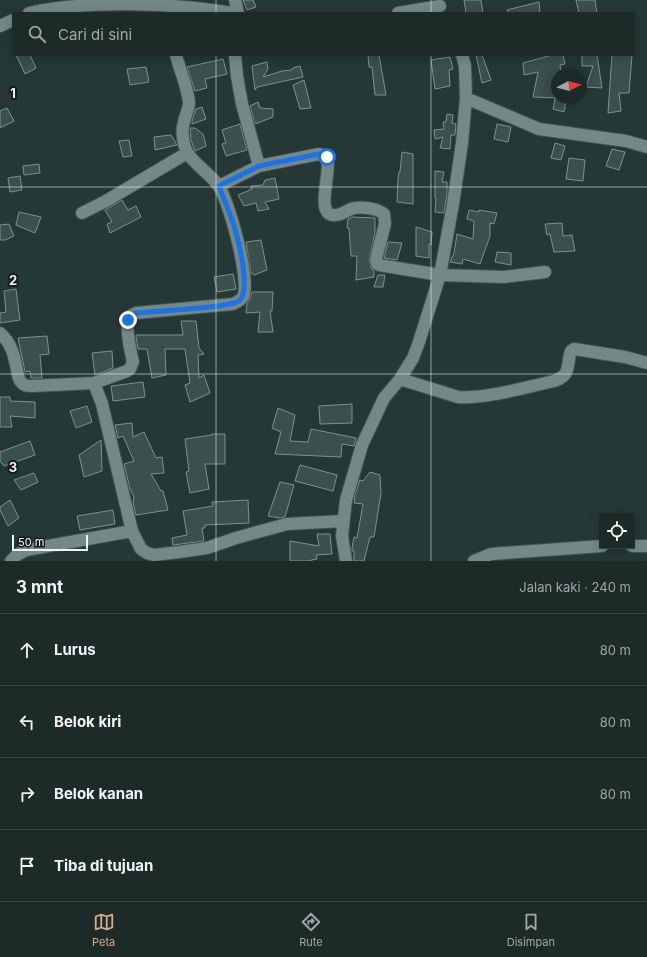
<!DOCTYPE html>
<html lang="id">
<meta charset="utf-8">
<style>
body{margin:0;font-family:Inter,sans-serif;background:#293634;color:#f1f3f6}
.controls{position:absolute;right:12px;bottom:12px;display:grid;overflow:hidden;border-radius:0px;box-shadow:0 2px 10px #0003}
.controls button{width:36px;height:36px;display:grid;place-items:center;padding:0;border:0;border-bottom:1px solid #3a4645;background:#1c2a28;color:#f1f3f6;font:20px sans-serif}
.compass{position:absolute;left:551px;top:68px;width:36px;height:36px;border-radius:50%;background:#1c2a28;box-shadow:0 2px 10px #0003;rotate:83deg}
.scale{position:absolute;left:12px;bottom:10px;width:76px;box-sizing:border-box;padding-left:4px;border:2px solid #ebf6f5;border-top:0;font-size:11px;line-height:14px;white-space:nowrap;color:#ebf6f5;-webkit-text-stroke:3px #151d1c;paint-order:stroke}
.stop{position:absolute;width:12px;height:12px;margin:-9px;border:3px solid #1a73e8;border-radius:50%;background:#fff}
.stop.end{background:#1a73e8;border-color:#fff;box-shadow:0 1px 4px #0008}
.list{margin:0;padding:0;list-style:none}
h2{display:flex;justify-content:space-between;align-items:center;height:52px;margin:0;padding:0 16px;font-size:17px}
h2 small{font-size:13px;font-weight:400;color:#a0a7a8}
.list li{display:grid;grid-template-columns:26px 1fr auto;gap:12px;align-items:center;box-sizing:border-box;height:72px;padding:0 16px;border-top:1px solid #3a4645}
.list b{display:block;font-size:15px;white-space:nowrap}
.list em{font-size:13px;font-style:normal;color:#a0a7a8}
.icon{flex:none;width:22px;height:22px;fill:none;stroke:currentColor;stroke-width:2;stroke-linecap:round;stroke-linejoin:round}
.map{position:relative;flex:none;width:647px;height:561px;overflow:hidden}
.search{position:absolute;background:#1c2a28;box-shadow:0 2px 10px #0003;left:12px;right:12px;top:12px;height:44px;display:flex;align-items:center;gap:10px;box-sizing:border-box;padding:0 14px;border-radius:0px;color:#a0a7a8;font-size:15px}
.sheet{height:340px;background:#1c2a28}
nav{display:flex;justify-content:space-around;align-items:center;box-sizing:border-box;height:56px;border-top:1px solid #3a4645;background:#1c2a28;font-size:11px;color:#a0a7a8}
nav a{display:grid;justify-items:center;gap:2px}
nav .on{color:#d6ab8b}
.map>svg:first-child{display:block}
</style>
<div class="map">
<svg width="647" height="561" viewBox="0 0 647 561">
<rect width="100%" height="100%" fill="#253835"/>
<path fill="#3c4f4c" stroke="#7d918e" d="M243,0H253L256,7L247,10Z
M464,0H481L483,13H466Z
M576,0H595L597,13H579Z
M539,2L540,13H508L507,10Z
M16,55H30L36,68L25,74Z
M368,55H379L386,95H375L372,67H369Z
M476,55H482L491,80L482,83Z
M552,55H563L565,64L560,65L561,74H557V98L533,97L538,72L524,75L523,63Z
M582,55H597L602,88L586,87L593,66H582Z
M612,55H632L629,93H619L621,111L608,113Z
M450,57L453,69L449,70L450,86L435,89L431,60Z
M223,59L227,74L205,79L207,88L195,91L187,67Z
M267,62L268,69L263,77L282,71L292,70L293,68L300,66L303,77L257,87L255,90L252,66Z
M146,67L149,82L130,85L127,69Z
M304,80L311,108L300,109L293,85Z
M555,98L566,100L564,112L553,109Z
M258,102L260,108L273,109V117L255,124L250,106Z
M202,107L206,119L192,124V120L196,109Z
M7,108L14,121L0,128V111Z
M447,114L453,115L452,123L456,124L455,135H451L450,149L440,148L443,137L435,139L434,130L444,129L443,122H446Z
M240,124L247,150L226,156L222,144L226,143L222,130Z
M497,124L511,127L508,142L494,139Z
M190,128H195L203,134L206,146L195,151L191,140Z
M171,135L177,145L155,150L154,137Z
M129,140L132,156L123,157L119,141Z
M555,143L565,146L561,160L551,158Z
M612,149L625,152L619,170L606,166Z
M402,152L413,154V204L397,202L398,179L399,172H400Z
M569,158L585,160L583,181L566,179Z
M39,164L40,173L24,175L23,166Z
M435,171L444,172L442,182H447V194L444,213L435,212L436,198H435Z
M20,176L22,190L10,192L8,178Z
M275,178L279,199L265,202L269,209L258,211L256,203L244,206L238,195L252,189L251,186L263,185L265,180Z
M122,200L128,210L136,206L141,217L110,233L107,224L112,222L105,210Z
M469,210L479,212V210L497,213L494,224L490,223V236L480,264L463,259L462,264L450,262L454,253L457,234L473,239L474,221L467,219Z
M19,212L41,217L35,233L16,225Z
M352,217L375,218V233L369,260L371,268L374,271V277L356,280L357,256H351L349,228H347L348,219Z
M562,223L563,236L572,235L575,251L554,252L550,234L547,235L545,224Z
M9,224L14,236L5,240H0V225Z
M416,227L432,232L431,245L429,244V258L416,256Z
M261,240L267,270L254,275L251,273L246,242Z
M388,242L402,243L397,260L384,258Z
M497,252L511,253V265L495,262Z
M233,274L236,289L217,292L214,277Z
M378,275H385L383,287H374Z
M16,289L20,320L0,323V313L6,312L4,291Z
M252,292H273L272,311H270L273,332H258L260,312L246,313L247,304L250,299Z
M181,321H196L199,348L204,354L198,355L199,378L204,375L210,393L190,402L185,385L190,383L185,349H165L166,375L152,378L147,349H138L136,337V335H183Z
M47,336L49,354L40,355L42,378H31L30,371L25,372L18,338Z
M112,351L113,368L95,375L92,353Z
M143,382L145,397L113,401L111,386Z
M0,397H10V401L35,402V418L10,416L12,427H0Z
M352,404V423L320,424L319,406Z
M87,406L92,422L76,428L70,411Z
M278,408L295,415L290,441L308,442L311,429L356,438L354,446L342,444L341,457L275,454L281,432L272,428Z
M132,423L133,437L144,432L156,458L162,457L164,473L151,474L161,491H163L168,510L136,515L133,503L134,497L130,489L124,464L134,461L123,436L118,438L115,425Z
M212,434H225V464H205L209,489L190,493L186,472L189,471L185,439L212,435Z
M101,440L102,471L84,477L79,455Z
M30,441L35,455L4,466L0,461V452Z
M300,465L337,475L333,491L295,481Z
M370,472L380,475L381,493L374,537H370L364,561H354V551H352V548L354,537L357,538L363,504L354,503L355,495L360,480L363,481Z
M34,473L38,482L21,490L14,480Z
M280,482L294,485L285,517L280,518L268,516Z
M10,500L19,518L8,526L0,510V507Z
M248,500L249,523L205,525V528H202L204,541L173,545L172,538L187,535L183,511L213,506L212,502Z
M113,510L115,524L80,530L77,516Z
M317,534H330L332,554L316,555L317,559L307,561H290V541L319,546Z"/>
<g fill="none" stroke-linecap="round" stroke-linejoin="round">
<defs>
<path id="minor" d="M235,0L238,13
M29,13C86,0 173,3 232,13
M398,13L440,6
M0,26L13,20
M466,98L539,129L626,141L647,147
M259,166L319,154L322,155L327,157C332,171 315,213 333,215C339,216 345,212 351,209C360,206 377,208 384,214L385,224L376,259L377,264L379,265L440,275L504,277L545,272
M219,186L259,166L242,104L237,76L235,55
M82,213L106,201L187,153
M0,333C12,344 14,355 17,370C18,374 18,379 21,382C24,386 28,386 32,386L94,383L127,371L130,369L133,362C131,353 124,323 130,316C131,315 134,314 136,313L233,304C237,302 241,300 243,297C251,281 229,200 218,185C211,175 192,162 187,152C183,144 181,131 184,122C185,115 189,110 189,102C187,85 180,71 176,55
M400,379L458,397C486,399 527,387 554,381C572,375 566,365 571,351L574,349L625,357L647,363
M94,383L102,404L132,531L141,549L147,553L154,555L179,552L207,548L236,538L287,524L343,521
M632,546H647
M11,561L17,555L26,550L132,531
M346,561L342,536L346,500L362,445L384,398L400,379L413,358L419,342L440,275L453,204L462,143L466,98L465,66L462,55
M474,561L491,554L602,546"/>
</defs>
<use href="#minor" stroke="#425351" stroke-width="14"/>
<use href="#minor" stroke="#748986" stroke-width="12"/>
</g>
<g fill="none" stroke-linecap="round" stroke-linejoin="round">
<path stroke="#1a73e8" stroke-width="5" d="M128,320L129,317L136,313C153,311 229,308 239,301C251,292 239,242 235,229C231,215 224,200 219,186L259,166L319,154H322L327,157"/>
</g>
<path fill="none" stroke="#ebf6f5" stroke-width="1" stroke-opacity="0.55" d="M216,0V13M431,0V13M216,55V561M431,55V561M0,187H647M0,374H647"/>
<g font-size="13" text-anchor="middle" font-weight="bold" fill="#ebf6f5" stroke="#151d1c" stroke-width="4" stroke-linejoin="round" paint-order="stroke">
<text x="13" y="98">1</text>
<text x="13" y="285">2</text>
<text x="13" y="472">3</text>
</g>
</svg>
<div class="controls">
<button><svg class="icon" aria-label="locate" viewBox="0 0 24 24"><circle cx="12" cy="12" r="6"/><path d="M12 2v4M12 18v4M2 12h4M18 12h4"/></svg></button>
</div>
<svg class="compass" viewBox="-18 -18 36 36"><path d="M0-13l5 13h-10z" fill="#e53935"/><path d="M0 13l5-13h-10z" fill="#a0a7a8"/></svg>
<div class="scale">50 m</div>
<div class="stop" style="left:327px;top:157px"></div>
<div class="stop end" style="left:128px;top:320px"></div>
<div class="search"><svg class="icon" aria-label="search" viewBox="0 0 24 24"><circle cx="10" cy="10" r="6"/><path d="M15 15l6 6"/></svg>Cari di sini</div>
</div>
<section class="sheet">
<h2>3 mnt<small>Jalan kaki · 240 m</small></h2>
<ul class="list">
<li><svg class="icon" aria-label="ahead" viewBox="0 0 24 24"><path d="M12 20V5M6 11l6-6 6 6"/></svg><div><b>Lurus</b></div><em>80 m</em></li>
<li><svg class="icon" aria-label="left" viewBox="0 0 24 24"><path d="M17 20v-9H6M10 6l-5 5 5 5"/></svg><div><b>Belok kiri</b></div><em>80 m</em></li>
<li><svg class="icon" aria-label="right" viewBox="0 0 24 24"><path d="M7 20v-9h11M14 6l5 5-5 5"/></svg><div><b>Belok kanan</b></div><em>80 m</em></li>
<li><svg class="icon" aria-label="arrive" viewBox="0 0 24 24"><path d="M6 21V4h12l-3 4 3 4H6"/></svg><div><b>Tiba di tujuan</b></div></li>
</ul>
</section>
<nav>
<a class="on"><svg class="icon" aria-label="map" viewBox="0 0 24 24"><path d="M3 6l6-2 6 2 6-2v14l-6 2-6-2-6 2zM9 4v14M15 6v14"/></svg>Peta</a>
<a><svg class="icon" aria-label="directions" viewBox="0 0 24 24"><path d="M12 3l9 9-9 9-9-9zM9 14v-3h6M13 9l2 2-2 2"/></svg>Rute</a>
<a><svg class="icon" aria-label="saved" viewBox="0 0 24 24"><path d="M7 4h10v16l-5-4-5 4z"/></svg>Disimpan</a>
</nav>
